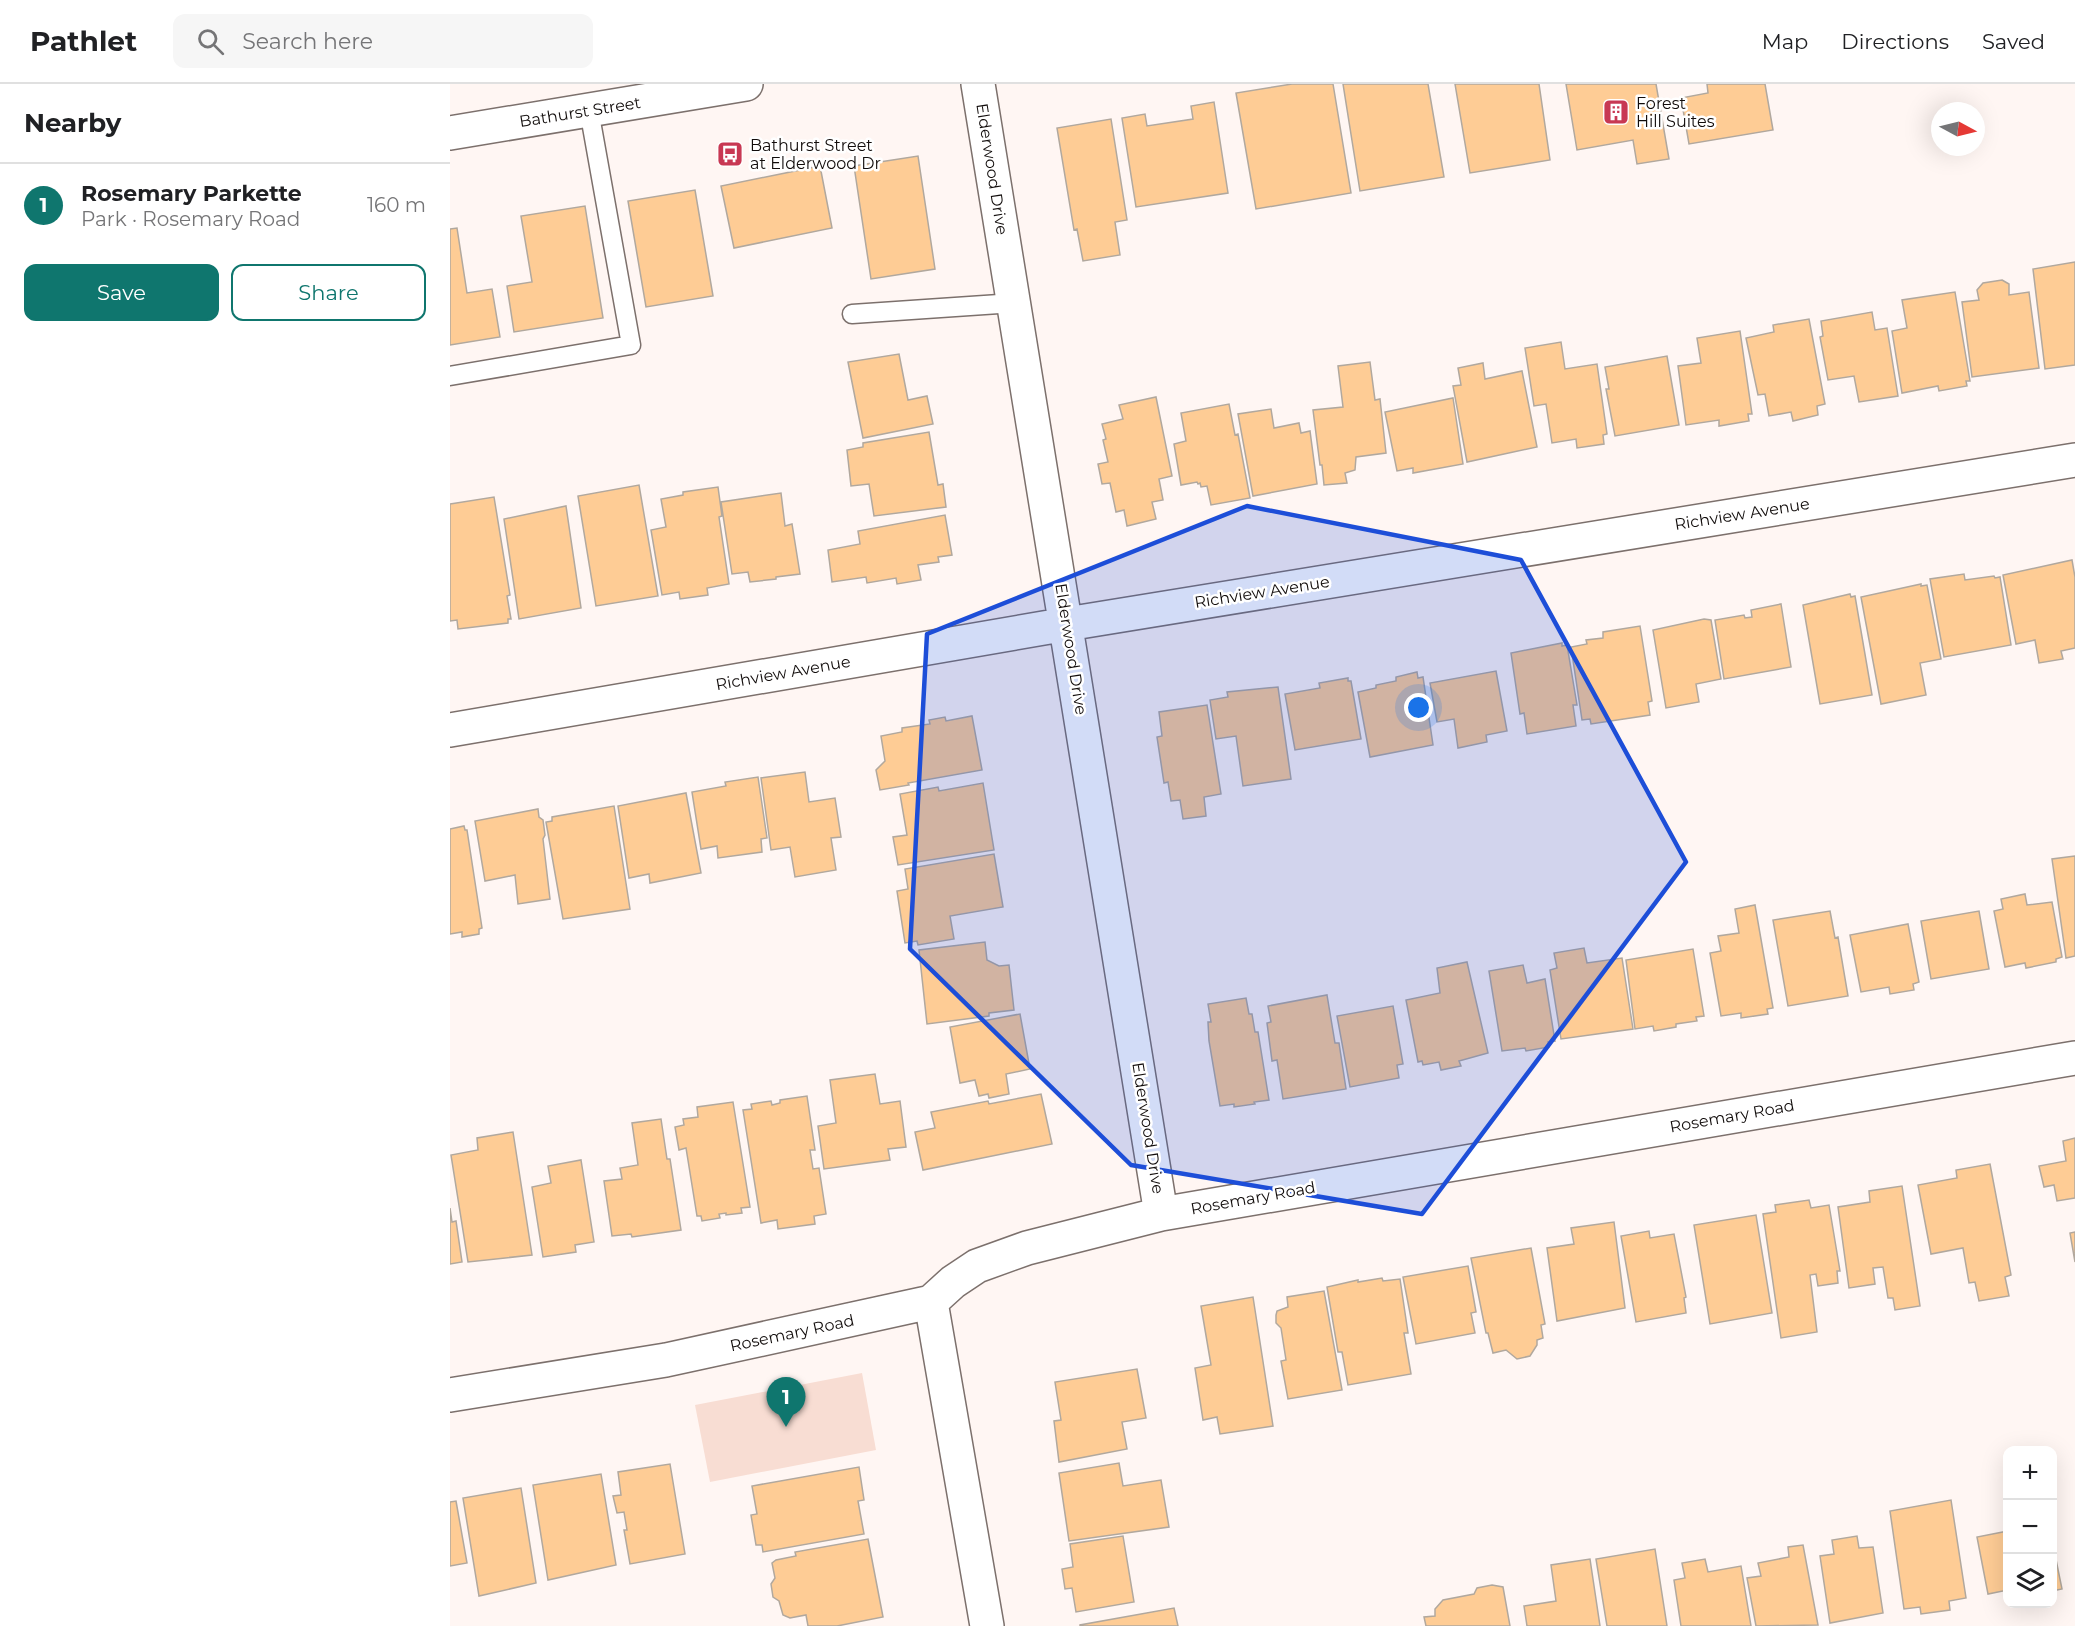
<!DOCTYPE html>
<meta charset="utf-8">
<style>
body{margin:0;font-family:Montserrat,sans-serif;background:#f6f6f6;color:#202124}
.controls{position:absolute;right:18px;bottom:18px;display:grid;overflow:hidden;border-radius:12px;box-shadow:0 6px 24px #0002}
.controls button{width:54px;height:54px;display:grid;place-items:center;padding:0;border:0;border-bottom:2px solid #e0e0e0;background:#fff;color:#202124;font:30px sans-serif}
.compass{position:absolute;left:1481px;top:18px;width:54px;height:54px;border-radius:50%;background:#fff;box-shadow:0 6px 24px #0002;rotate:97deg}
.you{position:absolute;left:969px;top:624px;width:21px;height:21px;margin:-15px;border:4px solid #fff;border-radius:50%;background:#1a73e8;box-shadow:0 0 0 9px #1a73e833}
.badge{display:grid;place-items:center;width:39px;height:39px;border-radius:50%;background:#0f766e;color:#fff;font-size:20px;font-weight:700}
.pin{position:absolute;translate:-50% -50px;filter:drop-shadow(0 2px 3px #0008)}
.pin::after{content:'';position:absolute;top:32px;width:21px;height:18px;background:inherit;clip-path:polygon(0 0,100% 0,50% 100%)}
.list{margin:0;padding:0;list-style:none}
h2{display:flex;justify-content:space-between;align-items:center;height:78px;margin:0;padding:0 24px;font-size:26px}
h2 small{font-size:20px;font-weight:400;color:#757577}
.list li{display:grid;grid-template-columns:39px 1fr auto;gap:18px;align-items:center;box-sizing:border-box;height:84px;padding:0 24px;border-top:2px solid #e0e0e0}
.list b{display:block;font-size:22px;white-space:nowrap}
.list p{margin:0;font-size:20px;white-space:nowrap;color:#757577}
.list em{font-size:20px;font-style:normal;color:#757577}
.actions{display:flex;gap:12px;padding:18px 24px}
.actions a{flex:1;padding:14px 0;border:2px solid #0f766e;border-radius:12px;text-align:center;font-size:21px;color:#0f766e}
.actions .main{background:#0f766e;color:#fff}
.icon{flex:none;width:33px;height:33px;fill:none;stroke:currentColor;stroke-width:2;stroke-linecap:round;stroke-linejoin:round}
.map{position:relative;flex:none;width:1625px;height:1542px;overflow:hidden}
header{display:flex;align-items:center;gap:36px;box-sizing:border-box;height:84px;padding:0 30px;background:#fff;border-bottom:2px solid #e0e0e0}
header strong{font-size:28px}
nav{display:flex;gap:33px;margin-inline-start:auto;font-size:21px}
.search{width:420px;height:54px;background:#f6f6f6;display:flex;align-items:center;gap:15px;box-sizing:border-box;padding:0 21px;border-radius:12px;color:#757577;font-size:22px}
main{display:flex}
aside{flex:1;background:#fff}
.map>svg:first-child{display:block}
</style>
<header>
<strong>Pathlet</strong>
<div class="search"><svg class="icon" aria-label="search" viewBox="0 0 24 24"><circle cx="10" cy="10" r="6"/><path d="M15 15l6 6"/></svg>Search here</div>
<nav><a>Map</a><a>Directions</a><a>Saved</a></nav>
</header>
<main>
<aside>
<h2>Nearby<small></small></h2>
<ul class="list">
<li><span class="badge">1</span><div><b>Rosemary Parkette</b><p>Park · Rosemary Road</p></div><em>160 m</em></li>
</ul>
<div class="actions"><a class="main">Save</a><a>Share</a></div>
</aside>
<div class="map">
<svg width="1625" height="1542" viewBox="0 0 1625 1542">
<rect width="100%" height="100%" fill="#fff6f3"/>
<path fill="#f8ddd3" d="M412,1289L426,1366L260,1398L245,1321Z"/>
<path fill="#fecc95" stroke="#b1a89e" stroke-width="1.5" d="M842,0H883L901,109L806,125L786,9Z
M893,0H978L994,93L910,107Z
M1005,0H1089L1100,76L1020,89Z
M1116,0H1206L1219,75L1187,80L1183,56L1127,66Z
M1257,0H1315L1323,46L1239,60L1231,14L1258,9Z
M764,18L778,109L686,123L672,34L695,30L697,42L743,35L741,22Z
M661,35L677,136L665,138L670,171L633,177L627,145L624,146L607,44Z
M468,72L485,185L421,195L404,82Z
M370,82L382,144L284,164L271,102Z
M245,106L263,212L196,223L178,117Z
M135,122L153,234L64,248L57,202L82,198L71,132Z
M7,144L17,209L42,205L50,253L0,261V145Z
M1625,178V281L1595,285L1583,185Z
M1552,196L1559,200V211L1579,208L1589,284L1522,293L1512,218L1529,216L1527,206L1533,199Z
M1505,208L1520,297H1516L1517,302L1489,307L1488,302L1452,309L1442,247L1457,244L1452,216Z
M1422,228L1425,246L1437,244L1448,312L1409,318L1404,292L1378,296L1370,253L1373,252L1371,237Z
M1359,235L1375,320L1367,322L1368,331L1343,337L1341,328L1319,332L1315,310L1308,311L1296,254L1324,248L1323,241Z
M1290,247L1302,330H1298L1299,337L1269,342V336L1236,341L1228,282L1251,279L1247,254Z
M1111,258L1115,285L1147,280L1157,350L1153,351L1154,360L1127,364L1126,355L1102,359L1096,320L1084,322L1075,264Z
M449,270L458,316L477,312L483,340L413,354L398,278Z
M1217,272L1229,341L1165,352L1156,305H1159L1155,283Z
M920,278L925,316L930,315L936,369L906,373L905,386L895,389L897,399L874,401L872,381H870L863,326L893,323L888,282Z
M1033,279L1035,295L1072,287L1087,363L1017,378L1003,302L1011,301L1008,284Z
M706,313L722,392L709,395L713,416L702,418L706,435L677,442L674,426L666,428L660,399L652,400L648,380L658,378L653,356L656,355L652,340L673,335L669,321Z
M1003,314L1013,380L963,389V384L947,387L935,328Z
M779,320L785,351L788,350L800,414L761,421L757,402L751,403L750,399L748,400L747,398L731,401L724,360L736,357L731,329Z
M821,325L824,344L849,339L851,349L860,347L867,400L803,412L788,330Z
M479,348L488,401L493,400L496,423L424,432L419,400L401,402L397,366L413,363V359Z
M189,401L208,512L146,522L128,412Z
M268,403L272,432L269,433L279,500L257,504L258,511L230,515L229,508L212,511L201,446L216,443L211,415L233,411V408Z
M331,409L335,442L342,440L350,490L326,493V495L300,498L298,488L282,490L271,418Z
M44,413L60,511L57,512L61,535H58V539L8,545L7,536L0,537V420Z
M116,422L131,524L69,535L54,435Z
M495,431L502,471L488,473L489,478L468,481L471,496L447,500L446,494L417,499L416,493L382,498L378,466L410,460L408,447Z
M1622,476L1625,493V564L1611,567L1613,575L1589,579L1585,556L1566,560L1553,491Z
M1514,490L1515,496L1544,492L1545,494L1550,493L1561,561L1494,573L1480,495Z
M1471,500V502L1477,501L1491,575L1470,579L1476,611L1431,620L1411,513Z
M1400,510L1401,513L1405,512L1422,611L1370,620L1353,521Z
M1331,520L1341,583L1274,595L1265,536L1294,531L1295,534L1302,533L1301,526Z
M1254,535L1261,536L1271,595L1246,600L1249,618L1216,624L1203,546Z
M1190,542L1202,617L1198,618L1200,631L1141,640L1140,635L1132,636L1121,563L1137,560L1136,556L1153,554V548Z
M1112,559V562L1117,561L1127,621H1123L1126,642L1077,650L1074,629L1070,630L1061,569Z
M1046,587L1057,647L1036,651L1037,658L1008,664L1004,635L987,638L980,599Z
M967,588L968,594L973,593L983,661L920,673L908,608L926,604V601L946,597V593Z
M898,594V597H901L911,655L845,666L835,610L870,604L869,599Z
M828,603L841,695L793,702L786,652L766,655L760,616L778,613L777,608Z
M757,621L771,710L754,713L756,732L733,735L730,716L721,717L718,698L714,699L707,653L712,652L709,628Z
M522,632L532,686L458,699L459,701L430,706L426,686L435,677L431,652L452,648V644L480,640L479,636L495,633L496,637Z
M355,688L359,718L385,714L391,753L381,754L386,786L345,793L340,763L321,766L311,694Z
M308,693L317,754L311,755L312,768L268,774L267,762L251,765L242,708L276,702L275,698Z
M533,699L544,766L448,781L443,753L457,751L450,710L488,703L489,707Z
M236,709L251,789L200,799L199,790L179,794L168,722Z
M164,722L180,825L113,835L96,738L102,737V733Z
M88,725L89,733L93,736L95,751L93,755L100,815L68,820L65,791L35,797L25,737Z
M14,742L15,746H17L32,844L29,845V850L12,853V848L0,850V745Z
M544,770L553,823L500,832L504,855L468,861L467,857L455,859L447,807L458,805L455,785Z
M1625,772V872L1616,874L1602,775Z
M1575,810L1577,821L1602,818L1612,873L1606,875V878L1576,884L1575,879L1555,883L1544,827L1553,825L1551,815Z
M1305,821L1323,924L1317,925L1318,930L1291,934V929L1271,932L1260,869L1271,867L1268,852L1289,849L1285,825Z
M1380,827L1385,854L1388,853L1398,912L1338,922L1323,836Z
M1529,827L1539,885L1481,895L1471,837Z
M1458,840L1469,898L1463,900L1464,906L1440,910L1439,903L1411,908L1400,851Z
M535,858L537,876L549,882L559,881L564,926L539,929V932L477,940L469,866Z
M1134,864L1137,879L1172,874L1183,945L1111,955L1100,886L1107,884L1104,869Z
M1243,865L1254,932L1246,933L1247,937L1226,940V943L1204,947L1203,942L1185,945L1176,876Z
M1017,878L1038,969L1009,977L1011,982L991,986L989,978L973,981L972,977L968,978L956,916L990,909L987,884Z
M1073,881L1077,899L1095,895L1105,957L1098,958L1099,963L1076,967L1075,964L1052,967L1039,887Z
M877,911L885,959H889L896,1005L833,1015L827,976L822,977L817,939L821,938L818,922Z
M796,914L799,930H802L805,948H808L819,1016L804,1018L805,1020L784,1023V1020L770,1022L759,957L758,938H761L758,920Z
M943,922L953,980L947,981L949,994L900,1003L887,932Z
M570,930L580,985L556,990L559,1010L539,1014L538,1010L529,1012L525,996L510,999L500,943Z
M425,990L430,1020L450,1017L456,1063L438,1065L440,1076L374,1085L368,1042L386,1039L380,996Z
M591,1010L602,1060L473,1086L465,1048L485,1044L481,1028L538,1017L539,1020Z
M357,1012L365,1066H360L363,1085L369,1084L376,1130L364,1132L365,1140L328,1145L327,1136L311,1139L293,1026L302,1025L301,1020L321,1017L322,1021L330,1019V1016Z
M283,1018L300,1123L291,1124L292,1129L276,1131V1129L269,1130L270,1134L252,1137L251,1132H247L236,1064L229,1066L225,1043L234,1041L233,1035L248,1033L247,1023Z
M211,1035L217,1075H220L231,1146L182,1153L181,1150L162,1152L154,1097L172,1095L170,1084L188,1081L182,1039Z
M63,1048L82,1171L18,1178L1,1071L28,1066L27,1054Z
M1625,1054V1114L1607,1117L1604,1101L1594,1103L1589,1082L1616,1077L1613,1057Z
M131,1076L144,1158L125,1161L126,1168L93,1173L82,1103L101,1099L98,1082Z
M1540,1080L1561,1191L1555,1193L1559,1212L1529,1217L1525,1198L1519,1199L1513,1164L1481,1170L1468,1101L1507,1094L1506,1086Z
M1452,1102L1470,1222L1445,1226L1443,1214H1438L1433,1183L1423,1184L1425,1200L1399,1204L1388,1123L1420,1118L1419,1107Z
M1359,1116L1361,1124L1379,1121L1390,1187H1387L1388,1199L1368,1202L1366,1190L1360,1191L1367,1248L1331,1254L1313,1130L1326,1128L1325,1121Z
M0,1124L2,1138L6,1137L12,1178L0,1180Z
M1306,1131L1322,1229L1260,1240L1244,1141Z
M1164,1138L1175,1224L1107,1237L1097,1164L1124,1160L1121,1144Z
M1199,1147L1200,1154L1224,1150L1236,1213L1234,1214L1236,1229L1186,1238L1171,1152Z
M1625,1148V1178L1620,1149Z
M1081,1164L1095,1240L1091,1241L1093,1254L1087,1256V1261L1080,1272L1067,1275L1056,1266L1043,1269L1038,1249H1036L1021,1174Z
M1018,1182L1026,1228L1021,1229L1025,1249L966,1260L953,1193Z
M932,1194L933,1197L950,1195L958,1249H954L961,1290L898,1301L892,1268H888L877,1203L908,1196V1198Z
M874,1207L892,1306L838,1315L831,1277L836,1276L831,1244L826,1239V1231L827,1227L838,1223L837,1213Z
M803,1213L823,1342L770,1350L767,1333L753,1336L745,1284L761,1281L751,1222Z
M687,1285L696,1334L672,1338L677,1365L609,1378L604,1337L611,1336L605,1298Z
M669,1379L673,1402L711,1396L719,1443L619,1457L609,1389Z
M220,1380L235,1470L180,1480L174,1446H177L174,1428L167,1429L163,1412L171,1411L168,1388Z
M409,1383L414,1416L408,1417L414,1450L313,1468L312,1461H306L301,1431L307,1430L302,1402Z
M151,1390L166,1481L98,1496L83,1401Z
M71,1404L86,1499L29,1512L13,1414Z
M1501,1416L1516,1514L1499,1517L1500,1526L1471,1530L1470,1523L1454,1525L1440,1427Z
M6,1417L17,1479L0,1482V1418Z
M1558,1447V1506L1538,1510L1527,1453Z
M673,1452L684,1518L626,1528L622,1504L615,1505L612,1485L623,1483L620,1460Z
M1407,1452L1409,1464L1423,1463L1433,1529L1380,1539L1370,1472L1384,1470L1382,1456Z
M418,1455L433,1533L387,1542H358L356,1531L340,1534L333,1531L329,1517L323,1513L321,1500L325,1494L322,1479L326,1476L346,1472L345,1468Z
M1602,1456L1612,1505L1602,1507Z
M1353,1461L1368,1541L1306,1542L1297,1494L1311,1492L1308,1479L1339,1473L1338,1463Z
M1205,1465L1217,1542H1157L1146,1475Z
M1140,1475L1150,1542H1077L1074,1522L1106,1517L1101,1481Z
M1255,1475L1258,1488L1291,1482L1301,1542H1231L1224,1496L1235,1494L1232,1479Z
M1042,1501L1053,1503L1060,1542H976L974,1533L985,1532V1525L993,1516L1024,1510L1027,1504Z
M724,1524L728,1542H630V1541Z"/>
<g fill="none" stroke-linecap="round" stroke-linejoin="round">
<defs>
<path id="service" d="M402,230L564,219
M0,292L181,261L139,26"/>
<path id="minor" d="M528,0L711,1130
M0,646L617,540L1625,376
M481,1218L537,1542
M0,1311L216,1276L481,1218L503,1198L527,1182L577,1164L711,1130L1625,974"/>
<path id="secondary" d="M0,49L296,0"/>
</defs>
<use href="#service" stroke="#7c706c" stroke-width="21"/>
<use href="#minor" stroke="#7c706c" stroke-width="36"/>
<use href="#secondary" stroke="#7c706c" stroke-width="36"/>
<use href="#service" stroke="#fff" stroke-width="18"/>
<use href="#minor" stroke="#fff" stroke-width="33"/>
<use href="#secondary" stroke="#fff" stroke-width="33"/>
</g>
<path fill="#1d4ed8" fill-opacity="0.2" stroke="#1d4ed8" stroke-width="4.5" stroke-linejoin="round" d="M797,422L1071,476L1236,778L972,1130L681,1081L460,865L477,550Z"/>
<defs>
<symbol id="building-square" viewBox="-11 -11 22 22"><rect x="-9" y="-9" width="18" height="18" rx="4" fill="#c83853" stroke="#fff"/><path d="M-4-6H4V6H1V3H-1V6H-4ZM-2.5-4.3h1.7v1.8h-1.7ZM.8-4.3h1.7v1.8H.8ZM-2.5-1h1.7V.8h-1.7ZM.8-1h1.7V.8H.8Z" fill="#fff"/></symbol>
<symbol id="bus-square" viewBox="-11 -11 22 22"><rect x="-9" y="-9" width="18" height="18" rx="4" fill="#c83853" stroke="#fff"/><path d="M-5-6H5V4H4V6H2V4H-2V6H-4V4H-5ZM-3.5-4V0h7V-4ZM-3.5 1.2v1.5H-2V1.2ZM2 1.2v1.5H3.5V1.2Z" fill="#fff"/></symbol>
</defs>
<g fill-rule="evenodd">
<use href="#building-square" x="1151" y="13" width="30" height="30"/>
<use href="#bus-square" x="265" y="55" width="30" height="30"/>
</g>
<g text-anchor="middle" dominant-baseline="central" stroke-width="5" stroke-linejoin="round" paint-order="stroke">
<g font-size="16" fill="#110c0b" stroke="#fff" text-anchor="start">
<text x="1186" y="19">Forest<tspan x="1186" dy="18">Hill Suites</tspan></text>
<text x="300" y="61">Bathurst Street<tspan x="300" dy="18">at Elderwood Dr</tspan></text>
</g>
<g font-size="16" fill="#110c0b" stroke="#fff">
<text transform="translate(130 28) rotate(-9)">Bathurst Street</text>
<text transform="translate(542 85) rotate(81)">Elderwood Drive</text>
<text transform="translate(1292 430) rotate(-9)">Richview Avenue</text>
<text transform="translate(812 508) rotate(-9)">Richview Avenue</text>
<text transform="translate(621 565) rotate(81)">Elderwood Drive</text>
<text transform="translate(333 589) rotate(-10)">Richview Avenue</text>
<text transform="translate(1282 1032) rotate(-10)">Rosemary Road</text>
<text transform="translate(698 1044) rotate(81)">Elderwood Drive</text>
<text transform="translate(803 1114) rotate(-10)">Rosemary Road</text>
<text transform="translate(342 1249) rotate(-12)">Rosemary Road</text>
</g>
</g>
</svg>
<div class="controls">
<button>+</button>
<button>−</button>
<button><svg class="icon" aria-label="layers" viewBox="0 0 24 24"><path d="M12 4l9 5-9 5-9-5zM3 14l9 5 9-5"/></svg></button>
</div>
<svg class="compass" viewBox="-18 -18 36 36"><path d="M0-13l5 13h-10z" fill="#e53935"/><path d="M0 13l5-13h-10z" fill="#757577"/></svg>
<div class="you"></div>
<div class="pin badge" style="left:336px;top:1343px">1</div>
</div>
</main>
